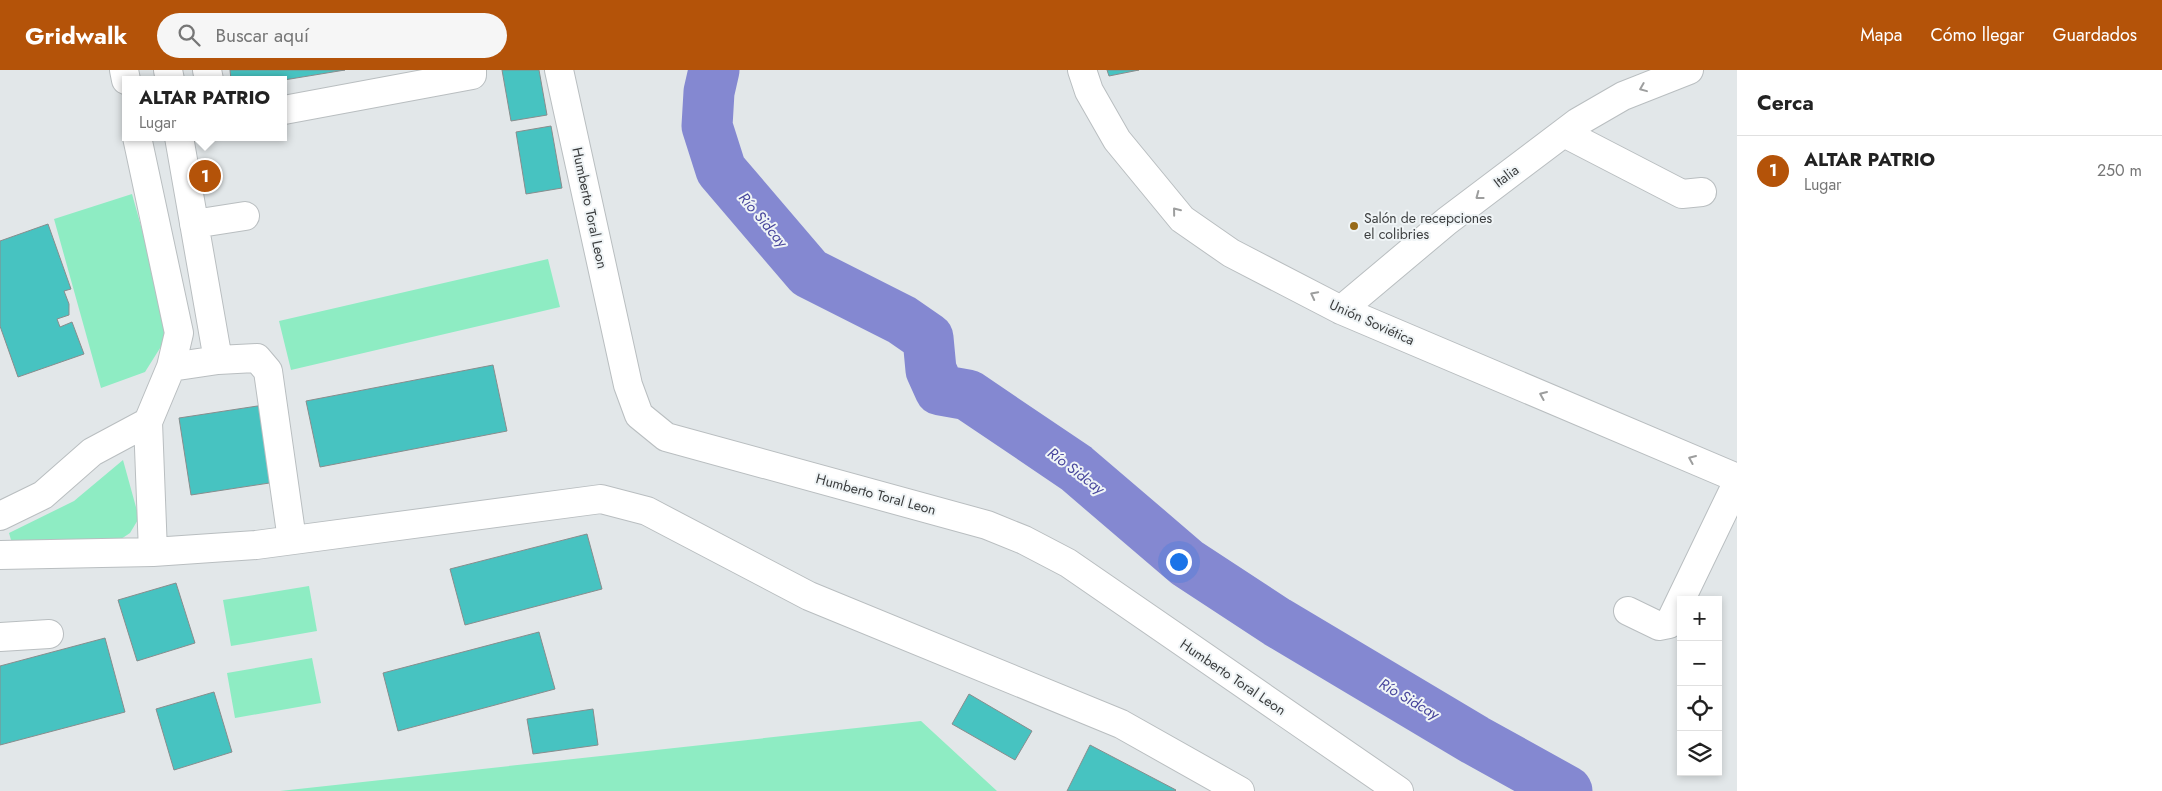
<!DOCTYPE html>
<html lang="es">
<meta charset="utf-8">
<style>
body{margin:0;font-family:Jost,sans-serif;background:#f6f6f6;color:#222}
.controls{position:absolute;right:15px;bottom:15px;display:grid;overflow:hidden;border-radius:0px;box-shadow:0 2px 8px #0003}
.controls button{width:45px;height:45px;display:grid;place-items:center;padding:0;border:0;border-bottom:1px solid #e0e0e0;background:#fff;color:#222;font:25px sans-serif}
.you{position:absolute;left:1178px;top:491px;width:18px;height:18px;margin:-12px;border:4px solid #fff;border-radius:50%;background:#1a73e8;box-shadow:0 0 0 8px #1a73e833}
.badge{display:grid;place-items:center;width:32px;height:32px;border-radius:50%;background:#b45309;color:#fff;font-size:16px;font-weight:700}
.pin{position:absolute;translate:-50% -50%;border:2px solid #fff;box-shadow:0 1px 5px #0006}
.popup{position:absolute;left:122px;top:6px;width:165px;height:65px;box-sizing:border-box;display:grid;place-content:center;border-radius:0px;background:#fff;filter:drop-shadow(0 1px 4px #0005);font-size:16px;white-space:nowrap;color:#767676}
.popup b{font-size:19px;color:#222}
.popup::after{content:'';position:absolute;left:50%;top:100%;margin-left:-10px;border:10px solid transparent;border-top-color:#fff}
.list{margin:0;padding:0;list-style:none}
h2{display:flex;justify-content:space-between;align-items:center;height:65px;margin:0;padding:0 20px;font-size:21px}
h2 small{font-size:16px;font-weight:400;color:#767676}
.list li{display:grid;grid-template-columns:32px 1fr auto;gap:15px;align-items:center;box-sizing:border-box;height:70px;padding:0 20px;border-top:1px solid #e0e0e0}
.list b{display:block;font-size:19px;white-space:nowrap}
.list p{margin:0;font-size:16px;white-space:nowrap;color:#767676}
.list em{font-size:16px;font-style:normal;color:#767676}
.icon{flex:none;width:28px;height:28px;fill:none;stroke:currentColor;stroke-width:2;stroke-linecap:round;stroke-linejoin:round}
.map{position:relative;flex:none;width:1737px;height:721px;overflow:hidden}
header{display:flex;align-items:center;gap:30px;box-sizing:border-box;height:70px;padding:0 25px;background:#b45309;color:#fff}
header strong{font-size:24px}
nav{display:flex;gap:28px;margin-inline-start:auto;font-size:18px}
.search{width:350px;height:45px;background:#f6f6f6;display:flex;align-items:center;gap:12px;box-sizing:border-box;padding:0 18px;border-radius:28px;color:#767676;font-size:19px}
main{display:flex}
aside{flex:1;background:#fff}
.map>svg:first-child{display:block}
</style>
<header>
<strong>Gridwalk</strong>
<div class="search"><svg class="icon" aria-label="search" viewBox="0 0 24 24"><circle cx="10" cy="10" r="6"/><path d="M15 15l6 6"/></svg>Buscar aquí</div>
<nav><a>Mapa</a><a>Cómo llegar</a><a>Guardados</a></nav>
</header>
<main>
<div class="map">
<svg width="1737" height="721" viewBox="0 0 1737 721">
<rect width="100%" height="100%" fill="#e2e7e9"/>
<path fill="#8eecc3" d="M132,124L162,231L167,267L145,302L101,318L54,149Z
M548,189L560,237L291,300L279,251Z
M123,390L139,448L130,463L115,473L80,475L11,470L9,463L74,431Z
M309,516L317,561L231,576L223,530Z
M312,588L321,633L235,648L227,603Z
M921,651L997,721H280Z"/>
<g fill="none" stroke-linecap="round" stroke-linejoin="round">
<path stroke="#8488d1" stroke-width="51" d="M714,0L709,22L707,56L721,100L809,203L902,250L928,268L931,300L940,320L968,325L1076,398L1187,493L1277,552L1475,670L1567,721"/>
</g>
<path fill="#47c3c1" stroke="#888d8d" d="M230,0H345L284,10H231Z
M502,0H539L547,45L511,51Z
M1107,0H1139L1109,6Z
M551,56L562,118L526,124L516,62Z
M48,154L71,219L64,221L69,234V245L57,249L60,257L72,252L84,284L18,307L0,256V171Z
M493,295L507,361L320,397L306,331Z
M264,335L276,412L191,425L179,348Z
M587,464L602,519L465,555L450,499Z
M176,513L195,573L137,591L118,530Z
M539,562L555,619L398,661L383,603Z
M105,568L125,642L0,675V596Z
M214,622L232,682L174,700L156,639Z
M969,624L1032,661L1015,690L952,654Z
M593,639L598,675L533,684L527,649Z
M1090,675L1176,720L1175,721H1067Z"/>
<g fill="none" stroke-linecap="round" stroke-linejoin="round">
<defs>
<path id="minor" d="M124,0L126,10
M168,0L170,10
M207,0L209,10
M559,0L628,315L639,345L666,367L987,455L1024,470L1068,493L1399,721
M1082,0L1089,21L1117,70L1182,149L1231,183L1341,240L1737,408
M284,40L472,5V0
M1564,63L1682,124L1702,122
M137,67L179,263L171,297L148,352L153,482
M179,67L218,290
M194,154L245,146
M1341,240L1447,151L1578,52L1623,26L1689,0
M171,297L218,290L257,288L268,301L292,470
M0,446L43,425L92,382L148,352
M0,485L153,482L256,475L601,429L647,441L809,526L1121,654L1240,721
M1628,541L1659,556L1669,554L1737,413
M0,567L49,564"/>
</defs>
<use href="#minor" stroke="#b9bec0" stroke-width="30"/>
<use href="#minor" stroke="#fff" stroke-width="28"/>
</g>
<defs><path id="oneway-chevron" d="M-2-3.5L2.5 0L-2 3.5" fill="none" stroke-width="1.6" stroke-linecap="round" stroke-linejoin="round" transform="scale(1.25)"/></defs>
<g stroke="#9d9e9e">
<use href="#oneway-chevron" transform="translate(1643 18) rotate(158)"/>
<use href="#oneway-chevron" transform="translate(1479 126) rotate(143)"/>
<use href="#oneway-chevron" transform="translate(1176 141) rotate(-129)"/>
<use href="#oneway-chevron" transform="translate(1314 225) rotate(-153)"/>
<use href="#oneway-chevron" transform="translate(1543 325) rotate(-157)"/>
<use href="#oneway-chevron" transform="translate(1692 389) rotate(-157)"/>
</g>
<circle fill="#976a19" stroke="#eff4f6" stroke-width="2" cx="1354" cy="156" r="5"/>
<g text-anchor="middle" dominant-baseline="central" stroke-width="4" stroke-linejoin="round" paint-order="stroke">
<g font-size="14" fill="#3b3d3e" stroke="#eff4f6">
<text transform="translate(1506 106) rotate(-37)">Italia</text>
<text transform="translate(590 138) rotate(78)">Humberto Toral Leon</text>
<text transform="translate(1372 252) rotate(24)">Unión Soviética</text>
<text transform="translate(876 424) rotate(15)">Humberto Toral Leon</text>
<text transform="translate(1233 607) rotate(34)">Humberto Toral Leon</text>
</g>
<g font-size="14" fill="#3b3d3e" stroke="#eff4f6" text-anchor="start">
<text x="1364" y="148">Salón de recepciones<tspan x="1364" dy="16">el colibries</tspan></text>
</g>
<g font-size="15" font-style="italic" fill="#47459c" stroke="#eff4f6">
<text transform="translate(763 150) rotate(50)">Río Sidcay</text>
<text transform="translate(1076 401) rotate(37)">Río Sidcay</text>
<text transform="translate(1409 629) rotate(30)">Río Sidcay</text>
</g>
</g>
</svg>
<div class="controls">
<button>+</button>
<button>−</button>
<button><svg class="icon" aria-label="locate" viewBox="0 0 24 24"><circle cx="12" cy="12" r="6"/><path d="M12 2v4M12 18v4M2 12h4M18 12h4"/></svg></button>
<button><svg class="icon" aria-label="layers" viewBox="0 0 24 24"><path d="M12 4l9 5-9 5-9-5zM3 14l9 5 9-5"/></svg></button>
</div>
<div class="you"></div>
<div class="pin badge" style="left:205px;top:106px">1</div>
<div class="popup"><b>ALTAR PATRIO</b>Lugar</div>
</div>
<aside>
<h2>Cerca<small></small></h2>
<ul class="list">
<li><span class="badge">1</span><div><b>ALTAR PATRIO</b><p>Lugar</p></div><em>250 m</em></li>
</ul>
</aside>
</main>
